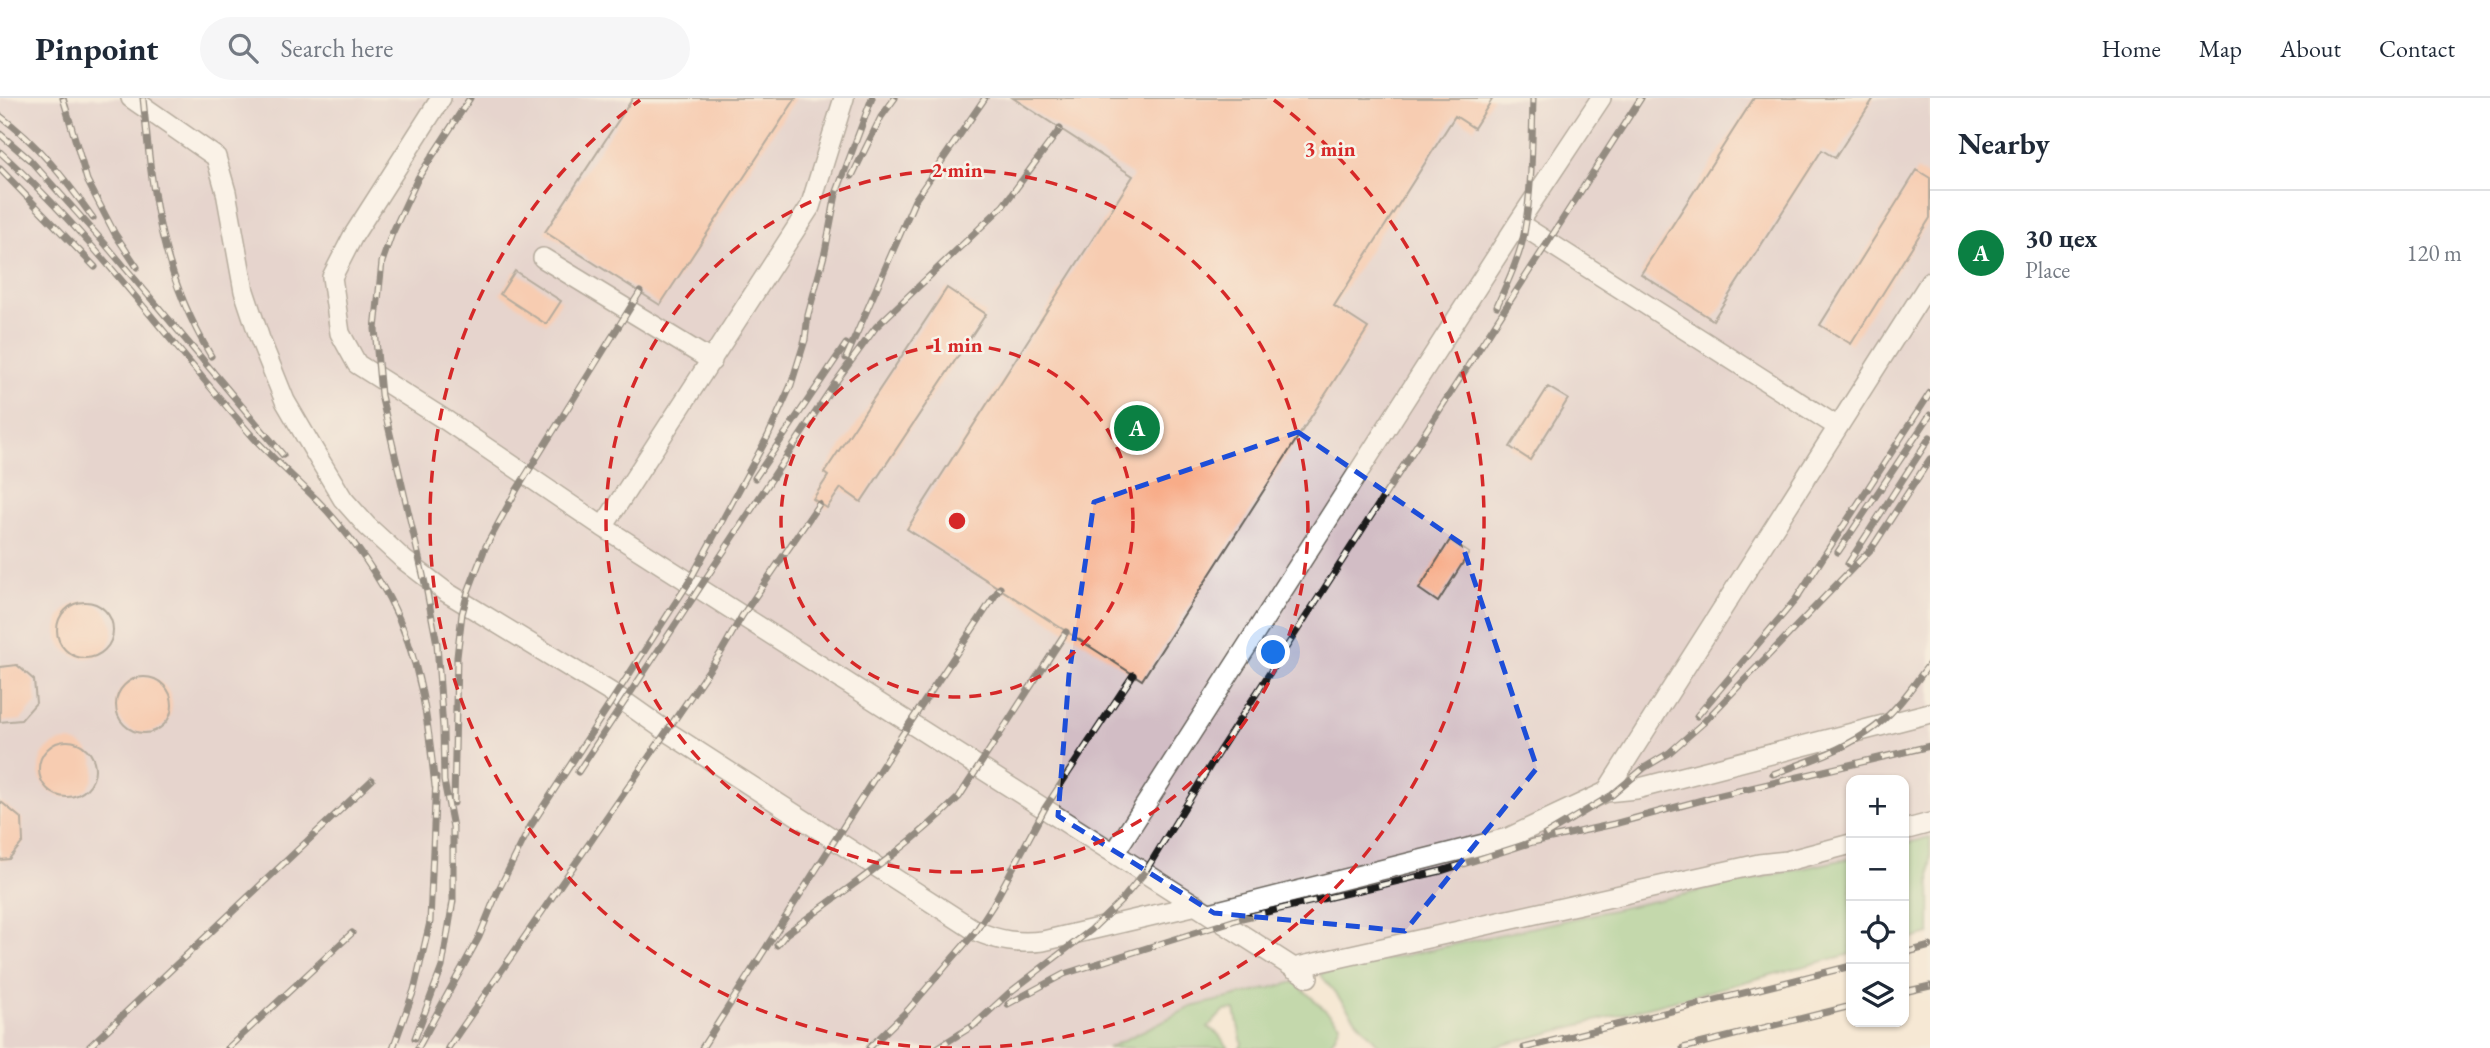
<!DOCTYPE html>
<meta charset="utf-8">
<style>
body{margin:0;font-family:"EB Garamond",serif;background:#f6f6f7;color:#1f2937}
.controls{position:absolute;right:21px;bottom:21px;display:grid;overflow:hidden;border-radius:14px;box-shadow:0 2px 5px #0004}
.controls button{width:63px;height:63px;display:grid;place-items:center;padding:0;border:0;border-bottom:2px solid #e0e1e3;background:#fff;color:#1f2937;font:35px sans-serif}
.you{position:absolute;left:1274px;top:555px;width:24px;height:24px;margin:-18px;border:5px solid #fff;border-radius:50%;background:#1a73e8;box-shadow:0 0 0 10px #1a73e833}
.badge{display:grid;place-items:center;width:46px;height:46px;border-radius:50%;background:#0b8043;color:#fff;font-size:23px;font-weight:700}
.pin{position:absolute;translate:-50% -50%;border:4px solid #fff;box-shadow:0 2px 7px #0006}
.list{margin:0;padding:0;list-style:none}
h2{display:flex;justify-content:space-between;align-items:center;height:91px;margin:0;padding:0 28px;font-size:30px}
h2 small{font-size:23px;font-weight:400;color:#747a83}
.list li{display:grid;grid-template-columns:46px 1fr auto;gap:21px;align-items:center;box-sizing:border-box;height:126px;padding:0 28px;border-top:2px solid #e0e1e3}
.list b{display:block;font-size:26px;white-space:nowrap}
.list p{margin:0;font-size:23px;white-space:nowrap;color:#747a83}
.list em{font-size:23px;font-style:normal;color:#747a83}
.icon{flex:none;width:38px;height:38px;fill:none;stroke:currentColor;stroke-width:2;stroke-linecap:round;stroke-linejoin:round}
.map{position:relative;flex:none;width:1930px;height:950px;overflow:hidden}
header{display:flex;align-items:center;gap:42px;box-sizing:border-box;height:98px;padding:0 35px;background:#fff;border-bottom:2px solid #e0e1e3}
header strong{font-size:33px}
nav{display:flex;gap:38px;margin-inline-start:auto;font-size:24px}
.search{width:490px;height:63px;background:#f6f6f7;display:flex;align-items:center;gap:18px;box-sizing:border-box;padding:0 24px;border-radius:38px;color:#747a83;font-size:26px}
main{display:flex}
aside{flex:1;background:#fff}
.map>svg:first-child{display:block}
</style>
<header>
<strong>Pinpoint</strong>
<div class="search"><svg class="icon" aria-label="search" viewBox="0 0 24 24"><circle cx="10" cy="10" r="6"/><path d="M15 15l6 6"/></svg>Search here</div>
<nav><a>Home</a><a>Map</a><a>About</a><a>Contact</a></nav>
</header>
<main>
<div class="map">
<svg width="1930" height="950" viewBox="0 0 1930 950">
<rect width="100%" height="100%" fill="#f7f3e8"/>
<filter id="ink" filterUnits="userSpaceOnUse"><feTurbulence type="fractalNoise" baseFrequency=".0143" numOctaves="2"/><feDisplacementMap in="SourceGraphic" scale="14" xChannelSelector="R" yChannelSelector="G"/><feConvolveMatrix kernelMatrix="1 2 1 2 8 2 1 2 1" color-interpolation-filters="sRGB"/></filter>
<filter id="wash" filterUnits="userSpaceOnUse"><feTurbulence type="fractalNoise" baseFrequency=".00686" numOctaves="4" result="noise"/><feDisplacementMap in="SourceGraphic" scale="28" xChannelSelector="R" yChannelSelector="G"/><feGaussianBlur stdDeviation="1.57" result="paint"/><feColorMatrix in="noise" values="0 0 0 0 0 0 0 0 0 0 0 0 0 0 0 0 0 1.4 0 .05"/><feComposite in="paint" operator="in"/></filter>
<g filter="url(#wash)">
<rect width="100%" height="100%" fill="#f5e8d4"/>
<path fill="#d2bdc5" d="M0,0H1930V739L1904,746V682H1851V760L1308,879L1295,884L1191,909L1108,950H0Z"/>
<path fill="#87c67d" stroke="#52714c" stroke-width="2" d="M1930,739V836L1904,843V746Z
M1851,760V856L1492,950H1382L1358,924L1320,876Z
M1295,884L1340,926L1334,940L1326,950H1240L1242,946L1235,912L1224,913L1208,929L1218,936L1229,950H1108L1191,909Z"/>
<g id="blocks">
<path fill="#f8ac88" d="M633,0H796L660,207L545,134Z
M1013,0H1493L1474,30L1455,18L1334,208L1368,230L1142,582L907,431L1133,78Z
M1754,0H1874L1835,60L1822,52L1713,222L1641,176Z
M1917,72L1930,80V120L1851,246L1820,227Z
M515,173L561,203L546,226L500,196Z
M947,190L986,216L861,404L841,390L827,410L813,401L828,378L824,375Z
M1548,289L1568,301L1530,362L1510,349Z
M1450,442L1469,455L1438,504L1419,491Z
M57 532a28 28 0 1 1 56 0a28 28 0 1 1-56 0Z
M17,567L34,582L36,605L21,622L0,624V569Z
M116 607a28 28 0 1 1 56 0a28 28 0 1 1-56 0Z
M39 671a28 28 0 1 1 56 0a28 28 0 1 1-56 0Z
M0,703L22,721L23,744L9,761L0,762Z"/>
</g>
</g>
<g filter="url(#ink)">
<use href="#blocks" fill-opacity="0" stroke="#68635c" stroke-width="2"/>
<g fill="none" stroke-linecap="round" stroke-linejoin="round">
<defs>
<path id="minor" d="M131,0L216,59L226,94L244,193L260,241L285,303L313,351L343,401L367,428L404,462L446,494L615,597L666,633L976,833C999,843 1018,846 1043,843L1197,807
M441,0L353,138L332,179L340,235L357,266L447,323L603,429L1308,879
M1518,125L1838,329
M543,160L712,263
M603,429L810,109L844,0
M1606,694L1636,691L1930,615
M1904,732L1930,725
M1115,754L1518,125L1601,0
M1210,815L1508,740L1606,694L1930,184
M1293,870L1759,766L1787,763L1851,746"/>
</defs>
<use href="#minor" stroke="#68635c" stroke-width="22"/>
<use href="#minor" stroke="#fff" stroke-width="19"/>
<defs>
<path id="rail" d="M63,0L87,82L115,136L137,169
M143,0C153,99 159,170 211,258
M0,18C38,46 66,82 93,120
M0,36L30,62L106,147L283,357
M0,54C94,139 169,244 253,339C273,361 296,381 317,402C345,431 370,465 389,500C421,561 428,622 435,689
M0,71L95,169
M852,78L881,19L895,0
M1497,208C1507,185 1519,161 1524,136C1532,93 1532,44 1533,0
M846,260L915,102L985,0
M755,380L846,246
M1838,454L1930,317
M1848,466L1930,339
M1697,618L1796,501L1930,295
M578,674L835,285L876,229L1003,108L1060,31
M1773,676C1804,665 1840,653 1868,634C1894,617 1912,589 1930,565
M454,705L457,559L462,516L468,494L485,450L516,393L640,194
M1545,737L1612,697L1644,670L1669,655L1703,625L1872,450L1930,361
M777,847L786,836C845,792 907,751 959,699L1066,534
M1904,855L1930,848
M1904,894L1930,888
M1008,906L1064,876L1242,820L1441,773L1533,744L1614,726L1717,698L1930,648
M972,929L1009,895L1091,832L1121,803L1145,774L1218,655L1641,0
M415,940L442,869L453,803V729L444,683L443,631L437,546L427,494L381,297L375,231L382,164L391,138L418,80L470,0
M88,950L372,682
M228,950L352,835
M393,950L414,892L430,824L436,679
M418,950L479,839L497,795L530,729L689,484L768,338L791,287L805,242L808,217L825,154L836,96L872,0
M448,950L720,556L742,518L819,406
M702,950L902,637L1000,490
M869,950L908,912L976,833L993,807L1045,710L1133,577
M937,950L979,924
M1524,950L1851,868
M1683,950L1851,908"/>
</defs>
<use href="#rail" stroke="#1c1c1c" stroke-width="7"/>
<use href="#rail" stroke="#f7f3e8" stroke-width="4.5" stroke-dasharray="13" stroke-linecap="butt"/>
</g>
</g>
<path d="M0 0H1930V950H0ZM1298,334L1462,446L1537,670L1405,833L1214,815L1058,718L1069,577L1094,404Z" fill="#f5e8d4" fill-opacity=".55" fill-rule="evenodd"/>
<path fill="none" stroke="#1d4ed8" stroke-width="5" stroke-dasharray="14 9" stroke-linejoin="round" d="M1298,334L1462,446L1537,670L1405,833L1214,815L1058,718L1069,577L1094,404Z"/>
<g fill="none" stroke="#d62828" stroke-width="3.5" stroke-dasharray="12 9">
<circle cx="957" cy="423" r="176"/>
<circle cx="957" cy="423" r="351"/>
<path d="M952 950A527 527 0 0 1 640 2M1274 2A527 527 0 0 1 962 950"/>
</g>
<circle cx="957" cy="423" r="10" fill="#d62828" stroke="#f7f3e8" stroke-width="3.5"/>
<g font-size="21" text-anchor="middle" font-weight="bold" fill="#d62828" stroke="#f7f3e8" stroke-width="5" stroke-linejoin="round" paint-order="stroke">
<text x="1330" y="58">3 min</text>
<text x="957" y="79">2 min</text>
<text x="957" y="254">1 min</text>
</g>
</svg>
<div class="controls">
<button>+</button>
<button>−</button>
<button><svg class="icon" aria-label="locate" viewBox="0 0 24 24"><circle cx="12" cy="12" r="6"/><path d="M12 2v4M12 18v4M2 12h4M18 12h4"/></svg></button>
<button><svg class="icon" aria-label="layers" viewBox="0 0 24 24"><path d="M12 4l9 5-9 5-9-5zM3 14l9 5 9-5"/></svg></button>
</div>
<div class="you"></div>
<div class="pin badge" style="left:1137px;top:330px">A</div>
</div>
<aside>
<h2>Nearby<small></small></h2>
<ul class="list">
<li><span class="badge">A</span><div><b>30 цех</b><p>Place</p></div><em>120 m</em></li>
</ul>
</aside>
</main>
